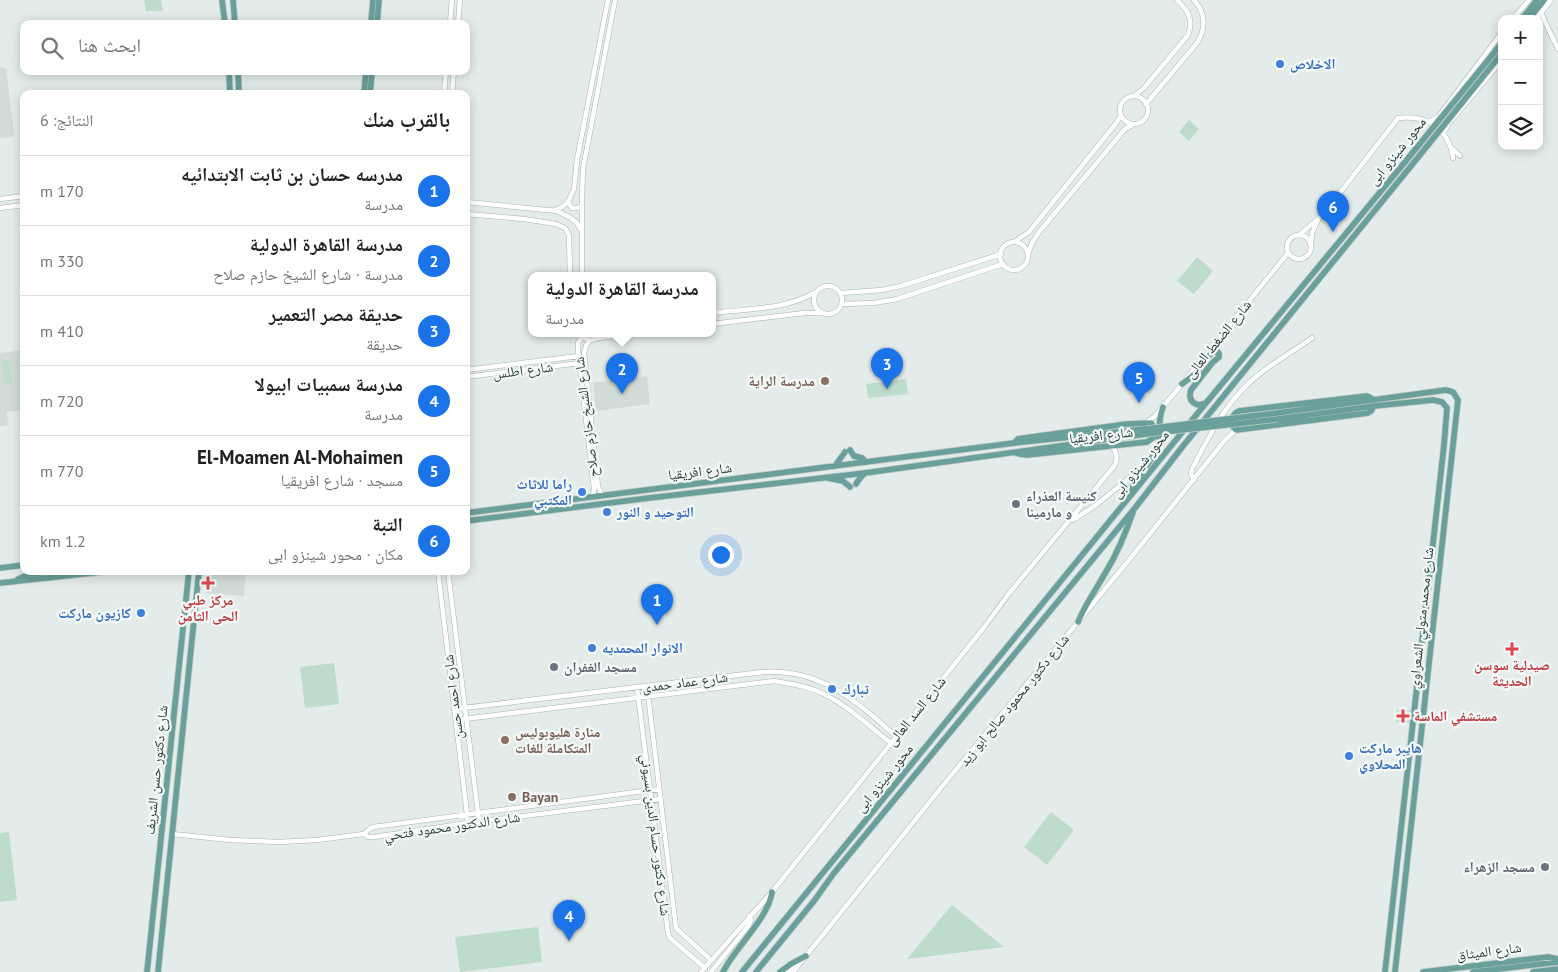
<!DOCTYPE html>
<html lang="ar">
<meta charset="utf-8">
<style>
body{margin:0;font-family:"PT Sans","Noto Naskh Arabic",sans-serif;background:#f2f2f2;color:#202124;direction:rtl}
.controls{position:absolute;right:15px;top:15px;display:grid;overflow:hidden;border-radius:10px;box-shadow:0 2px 12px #0003}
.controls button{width:45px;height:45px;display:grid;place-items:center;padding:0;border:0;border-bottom:1px solid #e0e0e0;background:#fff;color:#202124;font:25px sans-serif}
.you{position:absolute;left:720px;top:554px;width:18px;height:18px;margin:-12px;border:4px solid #fff;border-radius:50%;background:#1a73e8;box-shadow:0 0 0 8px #1a73e833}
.badge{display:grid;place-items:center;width:32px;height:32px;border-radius:50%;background:#1a73e8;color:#fff;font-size:16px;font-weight:700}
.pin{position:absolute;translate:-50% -41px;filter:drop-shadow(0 1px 2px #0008)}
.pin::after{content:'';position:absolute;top:26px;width:18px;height:15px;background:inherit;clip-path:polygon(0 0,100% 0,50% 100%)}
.popup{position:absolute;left:528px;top:272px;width:188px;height:65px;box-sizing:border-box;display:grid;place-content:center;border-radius:10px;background:#fff;filter:drop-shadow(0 1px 4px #0005);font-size:16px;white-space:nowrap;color:#757577}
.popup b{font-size:19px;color:#202124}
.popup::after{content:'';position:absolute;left:50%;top:100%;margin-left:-10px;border:10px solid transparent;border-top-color:#fff}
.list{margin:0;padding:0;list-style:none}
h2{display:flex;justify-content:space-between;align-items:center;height:65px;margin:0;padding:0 20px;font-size:21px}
h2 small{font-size:16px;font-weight:400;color:#757577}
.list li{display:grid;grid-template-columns:32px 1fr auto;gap:15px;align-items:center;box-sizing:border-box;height:70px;padding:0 20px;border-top:1px solid #e0e0e0}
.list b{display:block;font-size:19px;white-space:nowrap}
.list p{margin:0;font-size:16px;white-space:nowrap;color:#757577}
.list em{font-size:16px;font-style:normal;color:#757577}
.icon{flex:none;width:28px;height:28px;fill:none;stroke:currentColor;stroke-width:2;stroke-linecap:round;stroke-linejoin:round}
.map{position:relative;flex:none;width:1558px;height:972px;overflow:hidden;direction:ltr}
.search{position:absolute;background:#fff;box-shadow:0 2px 12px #0003;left:20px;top:20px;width:450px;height:55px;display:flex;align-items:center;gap:12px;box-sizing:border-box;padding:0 18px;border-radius:10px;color:#757577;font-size:19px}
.panel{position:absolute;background:#fff;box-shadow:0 2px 12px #0003;left:20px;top:90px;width:450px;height:485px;border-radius:10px;direction:rtl}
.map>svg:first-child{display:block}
</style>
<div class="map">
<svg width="1558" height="972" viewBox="0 0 1558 972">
<rect width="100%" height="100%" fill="#e3ecea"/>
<path fill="#d1dcd9" d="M0,67L6,69L14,134L12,137L0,138Z
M24,350V410L7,412L8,425L0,426V353Z
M647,376L650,404L596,411L593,383Z
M207,571H246L244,596L206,593Z
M1397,709L1411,710L1410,723L1395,722Z"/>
<path fill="#bddccb" d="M144,0H161L163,11H146Z
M1189,120L1199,129L1189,141L1179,132Z
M1197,257L1213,271L1194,294L1177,281Z
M9,360L12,384L5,385L2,361Z
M906,379L908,394L868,398L866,384Z
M334,663L339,704L305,708L300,667Z
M1051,812L1074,830L1047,865L1024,847Z
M9,832L17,900L0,902V833Z
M952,905L1004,947L907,959Z
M538,927L542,962L460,972L455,937Z"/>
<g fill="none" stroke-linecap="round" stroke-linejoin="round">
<defs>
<path id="minor" d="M1541,13L1558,49
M1513,19L1529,0
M1536,19L1551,0
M450,24L452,0
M458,24L460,0
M444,94L446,71
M452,94L454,71
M1134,96L1144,88L1188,35C1194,20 1188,10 1177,0
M1120 110a14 14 0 1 1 28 0a14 14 0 1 1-28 0Z
M1146,104L1197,43C1206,29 1206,13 1194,0
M1429,122L1439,116L1502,32
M1443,133L1449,123L1502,60
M1452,148L1460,156
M0,199L24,196
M466,202L557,211L571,218L577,223L580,229
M568,202L572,208H578L582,206
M0,208L24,205
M553,211L562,207L568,202L574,189L577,160L608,0
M466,214L524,219L556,224L565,228L569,235L570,275
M1287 247a12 12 0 1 1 24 0a12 12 0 1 1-24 0Z
M1299,235L1318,219L1329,207L1398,118C1418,116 1437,121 1447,139C1450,146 1453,151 1453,158
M1014,242L1029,232L1117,122L1121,115
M1000 256a14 14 0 1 1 28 0a14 14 0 1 1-28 0Z
M1311,244L1312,233L1318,220
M1028,254L1032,243L1039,232L1125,129L1134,124
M582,275V198L583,169L615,0
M814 300a14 14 0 1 1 28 0a14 14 0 1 1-28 0Z
M841,293L882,290L901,286L1001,254
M842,304L874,303L897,299L1003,264
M712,313C746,309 785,310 816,292
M712,324L805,313H822
M579,333C586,342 596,342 604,333
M582,337L578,343V350L594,488L593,497
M598,338L642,333
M590,340L586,346L584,353L598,487L603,496
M466,370L579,356
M466,377L580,363
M1147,422L1155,416L1178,389L1288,253
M1194,480L1191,474L1192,469C1208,438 1224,406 1249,383C1268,365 1291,353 1312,338
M1073,520L1096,505L1144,466
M438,571L468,823
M448,571L479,821
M647,686L676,928L711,960
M637,687L668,933L670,938L705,968
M455,709L763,672C821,668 855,701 896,736
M456,720L774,681C791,684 808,686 824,694C848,706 869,726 891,743
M172,834L230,840L279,842L317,840L364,834L368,837H374L468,823L660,799
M364,834L368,830L373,827L659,789
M701,972L772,892L985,626L1007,596L1115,465C1118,457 1117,451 1111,446
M711,972L749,925L751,920L749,916
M787,972L797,963
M793,972L940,789L1129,560L1225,440L1236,430"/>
<path id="major" d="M222,0L225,24
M233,0L235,24
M1522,19L1537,0
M1529,19L1544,0
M371,24L373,0
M377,24L379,0
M229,71L230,94
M238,71L239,94
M364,94L366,71
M370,94L372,71
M1182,384L1196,373L1212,352H1218L1219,354V357L1212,363L1191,390C1187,401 1196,408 1206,403
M1374,400L1367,396L1239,411C1231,415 1229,424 1236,430L1368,413L1371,411L1374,406
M1277,413L1446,390L1453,392L1458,400L1395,972
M1278,419L1374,406L1433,400L1442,402L1447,408L1444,445L1385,972
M1014,443L1018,439L1024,438L1127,424L1151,423L1155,429L1154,437L1147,442L1027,455L1020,454L1016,453
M850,450L854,456L862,458L866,462
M835,466L845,452
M828,478L843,481L850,487
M856,484L860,478L865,473
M1132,494L1131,491L1132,486C1140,474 1156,456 1159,442C1161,429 1157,422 1163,407
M466,513L1014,443L1146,429
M466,521L649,498L865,473L1146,434
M0,568L24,565
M18,579L30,574L58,571
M0,583L110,571
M1078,622C1086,603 1097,588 1107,570C1118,552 1126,532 1133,512
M147,972L189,571
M158,972L199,571
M723,972C736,946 768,919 772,892
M742,972L1206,403L1405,162
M756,972L814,901L834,873L1135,508L1183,446L1411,166
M780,972L791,964L806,956
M1423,972L1548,957L1558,959
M1473,972L1558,962
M1533,972L1558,969"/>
</defs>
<use href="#minor" stroke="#a6b4b2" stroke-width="5.5"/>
<use href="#major" stroke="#c2c9c8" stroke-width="7"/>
<use href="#minor" stroke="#fff" stroke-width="4.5"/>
<use href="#major" stroke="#6aa09b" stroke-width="5.5"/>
<defs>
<path id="major-bridge" d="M1405,162L1502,43
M1411,166L1502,53
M1146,429L1277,413
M1146,434L1278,419"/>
</defs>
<use href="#major-bridge" stroke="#c2c9c8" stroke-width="7" stroke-linecap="butt"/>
<use href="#major-bridge" stroke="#6aa09b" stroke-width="5.5"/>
</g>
<g fill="#3f7fe0" stroke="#f4f9f7" stroke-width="2">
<circle cx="1280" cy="64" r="5"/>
<circle cx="582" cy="492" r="5"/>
<circle cx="607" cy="512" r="5"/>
<circle cx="141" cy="613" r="5"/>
<circle cx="592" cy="648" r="5"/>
<circle cx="832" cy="689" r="5"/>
<circle cx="1349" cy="756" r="5"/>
</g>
<g fill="#8d6e63" stroke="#f4f9f7" stroke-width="2">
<circle cx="825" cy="381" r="5"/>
<circle cx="505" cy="740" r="5"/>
<circle cx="512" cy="797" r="5"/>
</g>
<g fill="#6b7280" stroke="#f4f9f7" stroke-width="2">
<circle cx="1016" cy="504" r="5"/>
<circle cx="554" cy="667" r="5"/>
<circle cx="1545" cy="867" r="5"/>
</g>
<g fill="#e0444e" stroke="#f4f9f7" stroke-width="2">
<path d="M205.5 575.5h5v5h5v5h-5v5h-5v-5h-5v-5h5z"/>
<path d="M1509.5 641.5h5v5h5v5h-5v5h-5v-5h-5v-5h5z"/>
<path d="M1400.5 708.5h5v5h5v5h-5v5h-5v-5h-5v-5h5z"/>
</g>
<g text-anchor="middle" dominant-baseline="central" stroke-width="4.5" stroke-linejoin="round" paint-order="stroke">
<g font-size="14" font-weight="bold" fill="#366cbe" stroke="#f4f9f7" text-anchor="start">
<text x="1290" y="64">الاخلاص</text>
<text x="572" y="484" text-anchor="end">راما للاثاث<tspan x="572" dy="16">المكتبي</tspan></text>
<text x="617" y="512">التوحيد و النور</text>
<text x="131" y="613" text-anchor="end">كازيون ماركت</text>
<text x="602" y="648">الانوار المحمديه</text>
<text x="842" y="689">تبارك</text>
<text x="1359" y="748">هايبر ماركت<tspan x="1359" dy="16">المحلاوي</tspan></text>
</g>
<g font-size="14" fill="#243d3b" stroke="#f4f9f7">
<text transform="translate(1397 151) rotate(-51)">محور شينزو ابى</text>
<text transform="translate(1218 339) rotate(-51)">شارع الضغط العالى</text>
<text transform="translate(523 370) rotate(-7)">شارع اطلس</text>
<text transform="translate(586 417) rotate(-97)">شارع الشيخ حازم صلاح</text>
<text transform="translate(1101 435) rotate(-6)">شارع افريقيا</text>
<text transform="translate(1140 464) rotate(-51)">محور شينزو ابى</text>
<text transform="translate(700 471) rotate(-7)">شارع افريقيا</text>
<text transform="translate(1421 618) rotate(-84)">شارع محمد متولي الشعراوي</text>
<text transform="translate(685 682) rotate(-7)">شارع عماد حمدى</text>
<text transform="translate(453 697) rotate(-97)">شارع احمد حسن</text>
<text transform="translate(1014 700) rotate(-51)">شارع دكتور محمود صالح ابو زيد</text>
<text transform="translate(916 711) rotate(-51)">شارع السد العالى</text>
<text transform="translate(156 770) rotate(-84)">شارع دكتور حسن الشريف</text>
<text transform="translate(884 778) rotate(-51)">محور شينزو ابى</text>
<text transform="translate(452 826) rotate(-8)">شارع الدكتور محمود فتحي</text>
<text transform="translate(656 835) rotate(83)">شارع دكتور حسام الدين بسيوني</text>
<text transform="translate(1489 951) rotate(-7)">شارع الميثاق</text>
</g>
<g font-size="14" font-weight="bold" fill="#785e54" stroke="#f4f9f7" text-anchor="start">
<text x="815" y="381" text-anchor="end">مدرسة الراية</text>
<text x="515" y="732">منارة هليوبوليس<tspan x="515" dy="16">المتكاملة للغات</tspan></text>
<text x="522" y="797">Bayan</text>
</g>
<g font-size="14" font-weight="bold" fill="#5b616d" stroke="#f4f9f7" text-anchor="start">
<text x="1026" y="496">كنيسة العذراء<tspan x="1026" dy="16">و مارمينا</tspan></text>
<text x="564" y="667">مسجد الغفران</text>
<text x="1535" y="867" text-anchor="end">مسجد الزهراء</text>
</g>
<g font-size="14" font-weight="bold" fill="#be3a42" stroke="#f4f9f7">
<text x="208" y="600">مركز طبي<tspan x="208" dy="16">الحى الثامن</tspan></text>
<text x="1512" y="665">صيدلية سوسن<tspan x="1512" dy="16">الحديثة</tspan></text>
<text x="1414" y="716" text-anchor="start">مستشفي الماسة</text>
</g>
</g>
</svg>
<div class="controls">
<button>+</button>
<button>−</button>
<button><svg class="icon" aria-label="layers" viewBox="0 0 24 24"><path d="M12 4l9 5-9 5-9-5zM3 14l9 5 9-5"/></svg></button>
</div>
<div class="you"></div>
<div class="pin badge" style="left:657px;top:625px">1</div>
<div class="pin badge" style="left:622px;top:394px">2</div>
<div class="popup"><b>مدرسة القاهرة الدولية</b>مدرسة</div>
<div class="pin badge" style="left:887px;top:389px">3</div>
<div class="pin badge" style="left:569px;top:941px">4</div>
<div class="pin badge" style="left:1139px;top:403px">5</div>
<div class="pin badge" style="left:1333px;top:232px">6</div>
<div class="search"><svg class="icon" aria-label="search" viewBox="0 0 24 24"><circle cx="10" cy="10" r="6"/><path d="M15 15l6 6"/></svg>ابحث هنا</div>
<section class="panel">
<h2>بالقرب منك<small>النتائج: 6</small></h2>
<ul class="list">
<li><span class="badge">1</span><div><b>مدرسه حسان بن ثابت الابتدائيه</b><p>مدرسة</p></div><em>170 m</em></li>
<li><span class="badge">2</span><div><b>مدرسة القاهرة الدولية</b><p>مدرسة · شارع الشيخ حازم صلاح</p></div><em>330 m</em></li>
<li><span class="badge">3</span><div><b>حديقة مصر التعمير</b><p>حديقة</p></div><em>410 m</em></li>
<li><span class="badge">4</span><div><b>مدرسة سمبيات ابيولا</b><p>مدرسة</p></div><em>720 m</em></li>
<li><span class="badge">5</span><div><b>El-Moamen Al-Mohaimen</b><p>مسجد · شارع افريقيا</p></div><em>770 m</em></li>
<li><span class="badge">6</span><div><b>التبة</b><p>مكان · محور شينزو ابى</p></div><em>1.2 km</em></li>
</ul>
</section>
</div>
